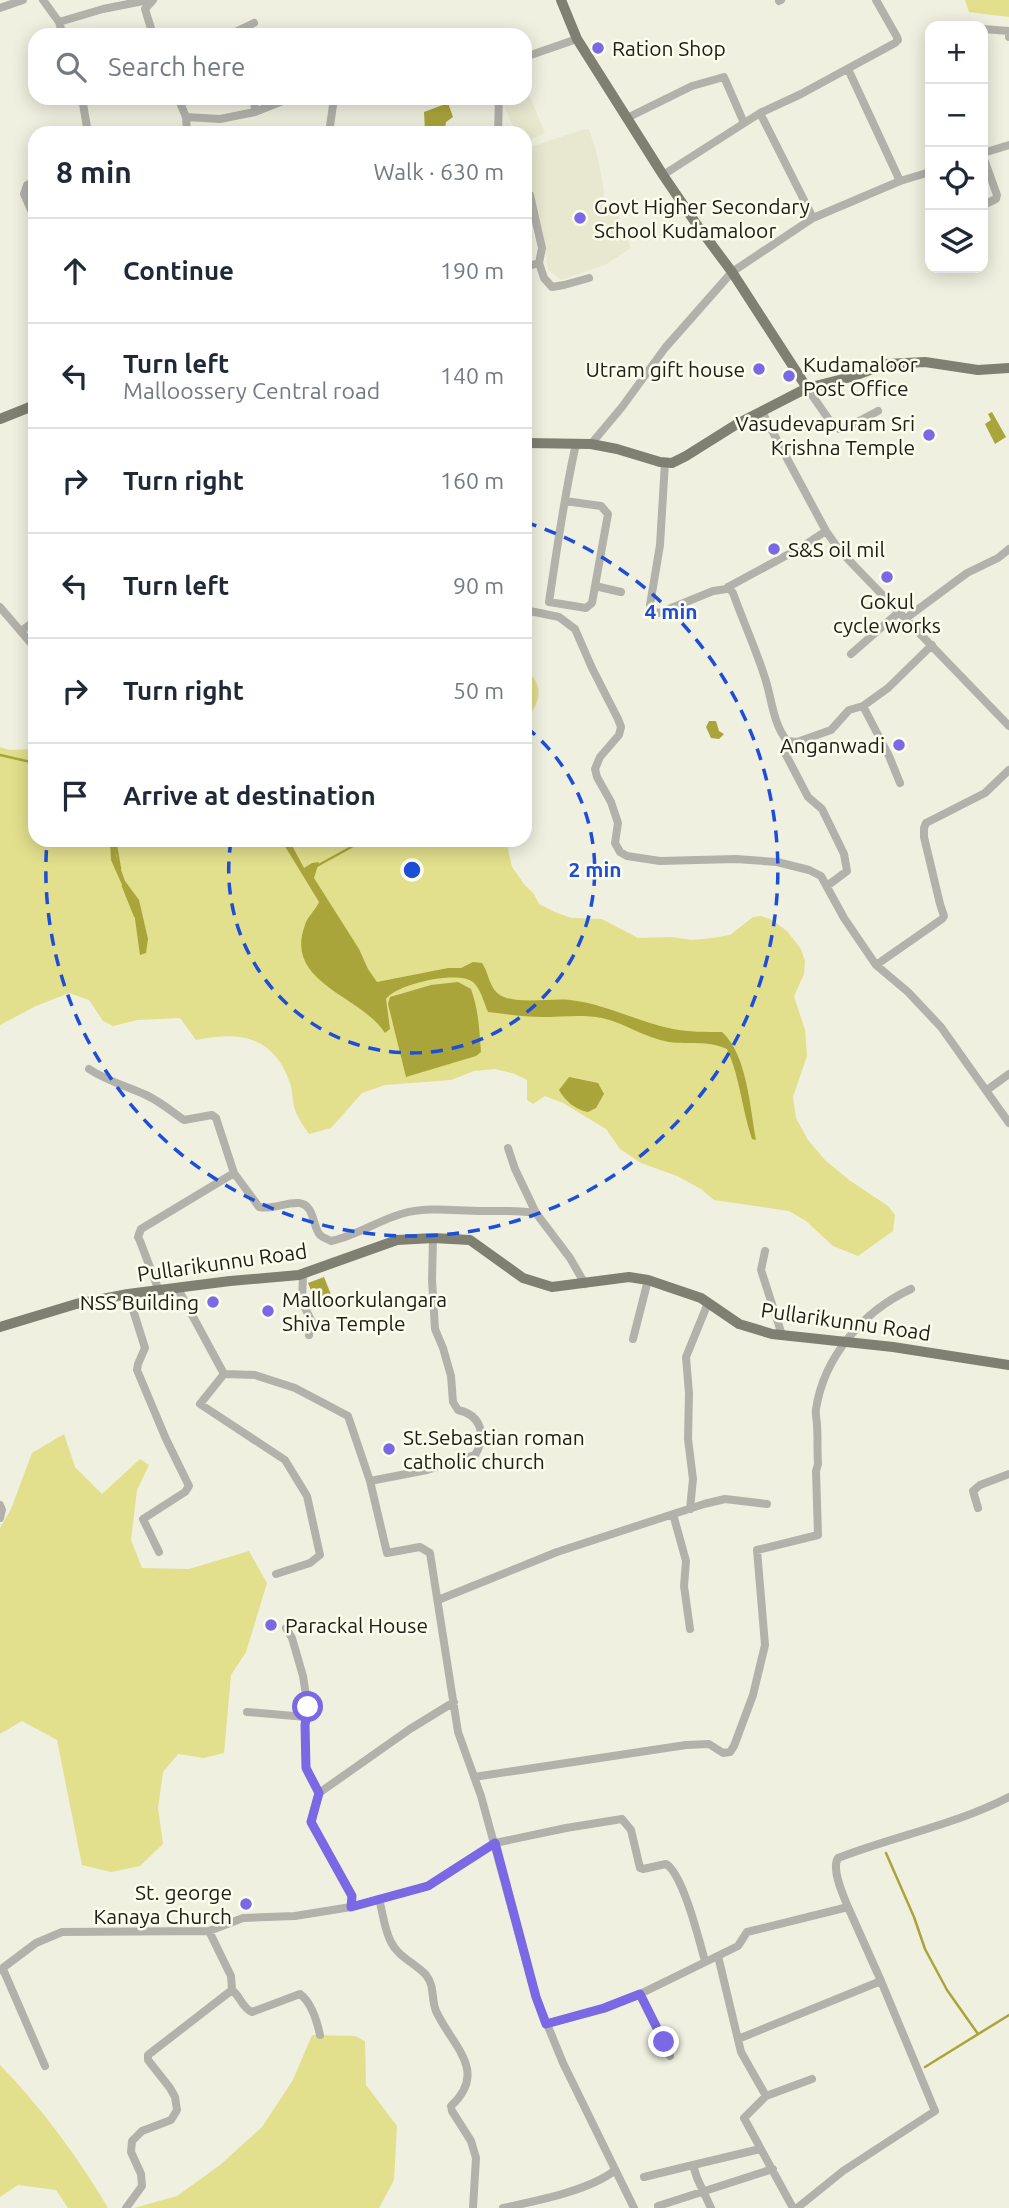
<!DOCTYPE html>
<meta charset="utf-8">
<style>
body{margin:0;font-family:Ubuntu,sans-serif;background:#f2f2f3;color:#1f2937}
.controls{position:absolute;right:21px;top:21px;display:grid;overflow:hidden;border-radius:14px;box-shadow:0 4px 18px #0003}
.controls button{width:63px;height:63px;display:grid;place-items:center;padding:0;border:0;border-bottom:2px solid #e0e1e3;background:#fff;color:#1f2937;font:35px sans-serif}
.stop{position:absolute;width:21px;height:21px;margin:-16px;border:5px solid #7b68e4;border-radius:50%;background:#fff}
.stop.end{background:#7b68e4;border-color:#fff;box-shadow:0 2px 7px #0008}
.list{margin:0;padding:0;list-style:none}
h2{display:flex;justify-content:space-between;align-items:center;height:91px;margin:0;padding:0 28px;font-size:30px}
h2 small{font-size:23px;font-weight:400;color:#747a83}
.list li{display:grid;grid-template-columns:46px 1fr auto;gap:21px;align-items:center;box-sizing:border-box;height:105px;padding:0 28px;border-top:2px solid #e0e1e3}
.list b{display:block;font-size:26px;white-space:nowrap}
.list p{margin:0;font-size:23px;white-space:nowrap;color:#747a83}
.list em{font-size:23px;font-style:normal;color:#747a83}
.icon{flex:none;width:38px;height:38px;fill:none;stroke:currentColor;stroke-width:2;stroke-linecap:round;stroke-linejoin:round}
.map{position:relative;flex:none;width:1009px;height:2208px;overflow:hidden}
.search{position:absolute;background:#fff;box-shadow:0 4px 18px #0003;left:28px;top:28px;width:504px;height:77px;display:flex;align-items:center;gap:18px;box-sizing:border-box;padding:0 24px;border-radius:21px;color:#747a83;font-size:26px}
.panel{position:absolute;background:#fff;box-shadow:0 4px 18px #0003;left:28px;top:126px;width:504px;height:721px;border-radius:21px}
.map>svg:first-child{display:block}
</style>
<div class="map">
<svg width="1009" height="2208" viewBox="0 0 1009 2208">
<rect width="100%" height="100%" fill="#f0f0e0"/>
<path fill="#e8e8d0" d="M528,92L545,133L525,142V133H516L503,103L515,98H525V94Z
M589,129L597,154L604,190L603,204L614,203L631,248L605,265L561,280L548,270L543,232L525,158V149L581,130Z"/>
<path fill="#e2df8d" d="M965,0H1009V17L969,12Z
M525,669C546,686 540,703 525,721Z
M0,747L10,750L35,749V840H506L512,867L524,884L534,894L539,904L557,913L572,918L602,919L638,938L672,937L691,940L713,938L730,935L753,917L761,916L772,920L787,931L801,949L805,961L804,974L794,996L805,1030L807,1056L793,1097L796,1118L808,1140L825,1160L849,1180L888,1206L895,1215L893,1231L858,1256L833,1246L806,1221L789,1211L714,1200L701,1189L677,1176L641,1163L620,1149L606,1129L563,1103L545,1096L533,1104L527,1100V1080L515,1074L495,1069L474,1071L451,1080L385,1085L362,1093L331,1128L309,1134C304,1127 298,1118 295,1110C292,1102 293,1091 290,1083C274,1036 240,1031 196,1040L180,1018L137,1020L113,1026L103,1021L89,1000L69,993L36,1006L0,1025Z
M64,1434L75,1467L102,1494L140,1459L149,1465L137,1490L131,1540L142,1568L189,1569L249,1551L267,1583L246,1652L231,1675L224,1753L204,1758L178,1754L163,1772L158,1808L163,1844L140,1866L111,1872L82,1865L57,1740L22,1721L0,1734V1528L11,1509L32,1453Z
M312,2035L355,2036L365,2041L366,2085L397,2126L394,2180L379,2208H134L177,2196L220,2165L262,2127L293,2080Z
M0,2065C41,2107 78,2157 108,2208H68L56,2190L18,2185L0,2197Z"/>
<path fill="#aaa53a" d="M448,103L453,117L446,122L445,129L427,133L425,130L424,112Z
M992,412L1006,437L995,444L985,424L991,420L988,414Z
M709,721H716L719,731L724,734L719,739L711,738L706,727Z
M110,840H115L116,856L125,881L139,900L148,939L146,953L140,955L134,912L111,860Z
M285,840H289L304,868L312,863L319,862L314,878L359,949L368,969L377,982L448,968H461L473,962L482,963C489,973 489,988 500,995C516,1005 551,998 570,1000C606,1004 638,1022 673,1029C689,1032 706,1032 722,1032C747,1054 750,1108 756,1140L752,1139C742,1110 740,1077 727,1049C707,1040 690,1045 669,1042C645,1038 625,1023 602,1018C583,1014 561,1017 542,1017C524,1017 505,1014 488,1012C484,1003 481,989 473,982C458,970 396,984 386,999L390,1029L385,1033C361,995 283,983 305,925C307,917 315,911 319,902L283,843Z
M458,982L471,989C479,1012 479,1028 481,1052L476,1056L406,1077L388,1004L390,997L431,985Z
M569,1077L598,1083L604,1094L596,1108L588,1112C576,1110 565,1101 559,1090Z
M324,1277L332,1297L316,1303L308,1283Z"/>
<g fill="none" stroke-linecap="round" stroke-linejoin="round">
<path stroke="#aaa53a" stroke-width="2.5" d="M0,755L35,763
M115,840L120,869
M315,867L364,840
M123,886L135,916
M886,1853L914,1917L925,1949L947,1990L978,2034
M925,2067L1009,2015"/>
<path stroke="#b2b2ab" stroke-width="8" d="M43,0L59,22L63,35
M153,0L145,9L153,35
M779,1L781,0
M0,8L23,0
M59,22L103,9L148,0
M983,29L1009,31V37
M237,35V31L254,23
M525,57L577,39
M848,69L900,181
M82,98L88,133
M178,98L186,117
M255,112L290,98
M760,113L813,218
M627,118L692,86L724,77L744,123
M187,133L186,117L220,119L255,112L254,98
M329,133L334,98
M498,133L499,98
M983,153L1009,145
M983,156L997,195L996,199L983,205
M663,175L760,113L801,94L895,43L898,40L897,37L876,0
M35,181L27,185L24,194L35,219
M539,263L544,278L552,287L564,285L589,278
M525,267L539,263L542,248L530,195
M807,388L832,424L839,429L846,428L878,411
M762,412L826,531L840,551L1009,726
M591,444L622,407L665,348L732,272L813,218L900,181L930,172
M665,462L660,545L650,605L652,611L659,613L713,591L727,589L728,587L733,593C743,621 755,647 764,675C772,697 772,722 787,741L797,742L831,730L849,710L863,706L888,688L932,645
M565,501L601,506L608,514L592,603L586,608L549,602C557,549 564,496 576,444
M595,586L621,592
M728,587L800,548L826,531
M0,607L35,648
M525,610L559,617L575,629L592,668L618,719L621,727L619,735L600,757L595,769L597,777L611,802L618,823L615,843L620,852L627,856L660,861L736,859L777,862L809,870L821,876L844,918L876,965L908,992L941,1027L1009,1123
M905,619L967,573L998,558L1009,549
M21,631L35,621
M851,654L899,612
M863,706L889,756L900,783
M787,741L785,753L808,797L822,809L844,854L847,871L827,886
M876,965L942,919L944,916L940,904L924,837V828L926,823L985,793L1009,770
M89,1069C107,1081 126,1086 146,1095C161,1102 171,1111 184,1120L212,1115L216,1118L234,1173L141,1229L138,1237L140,1241L159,1291
M987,1090L1009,1074
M508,1148L515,1169L536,1213
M234,1173L259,1207C273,1210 285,1202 299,1203C315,1205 312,1226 320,1235C323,1238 327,1239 331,1241C356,1236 377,1221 401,1214C428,1206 455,1211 482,1211C501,1211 518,1210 536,1213L570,1258L585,1284
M765,1251L761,1270L782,1335
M303,1274L302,1302L312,1322L309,1335
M178,1289L224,1374
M128,1294L145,1348L138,1364L137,1370L166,1439L189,1486L185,1492L143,1519L159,1552
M633,1339L648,1280
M224,1374L255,1375L295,1388L348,1416L370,1481L387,1553L420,1547L430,1553L458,1732L481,1796L536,1997L563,2063L634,2208
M224,1374L200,1404L285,1460L307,1496L320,1555L310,1563L276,1574
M370,1481L427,1470L475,1455C487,1435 481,1415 458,1410L453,1402L451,1376L443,1348L435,1329L432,1280L433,1238
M0,1505L2,1510L0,1518
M978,1508L973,1491L980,1485L1009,1474
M690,1509L693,1479L688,1439L689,1393L686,1357L708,1303
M673,1514L686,1561L684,1586L690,1629
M438,1600L557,1552L704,1504L725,1499L767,1504
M286,1628L292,1638L303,1676L308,1708L305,1725L306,1768L319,1793L311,1822L352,1896L351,1907
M247,1712L306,1717
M474,1777L686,1745L709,1744L723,1753L730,1752L734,1746L753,1695L765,1645L757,1550L818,1535L816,1471L818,1464C817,1451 818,1438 817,1425C817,1420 815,1414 816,1409C824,1357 863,1311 911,1289
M319,1793L410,1729L454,1702
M379,1899C383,1913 384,1929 391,1942C398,1957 415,1963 426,1975C435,1986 431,1999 436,2011C452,2046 489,2071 451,2106L452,2111L471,2141L476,2158L473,2208
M718,1956L741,2052L766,2096
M3,1969L45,2066
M0,1970L36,1943L62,1932L209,1931L243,1918L295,1916L351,1907L428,1886L495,1843L566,1828L622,1819L631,1830L640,1868L643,1869L666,1864C683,1874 699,1940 705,1961
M232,1990C241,1997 242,2008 252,2012L300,1994C312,2003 317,2021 320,2035
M640,1994L670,2056
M546,2024L604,2009L640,1994L738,1946L747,1932L848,1907C843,1895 831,1869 838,1858C894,1836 955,1825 1009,1797
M738,2039L881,1981
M644,2177L693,2165
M658,2206L773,2169
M126,2208L142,2186L141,2174L131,2152L132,2141L142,2131L171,2120L177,2110L175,2097L170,2088L148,2060V2055L232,1990L231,1976L209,1931
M503,2208C535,2201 588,2191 614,2171
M711,2208L697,2178L693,2165L760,2149
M793,2208L744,2118L766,2096L812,2079
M797,2208L843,2171L935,2111L881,1981L848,1907"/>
<path stroke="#7f7f72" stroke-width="10" d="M561,0L577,39L663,175L697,225L732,272L807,388
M0,419L35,405
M525,443L591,444L617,449L660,462L672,463L686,456L737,424L807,388L851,377L886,364L925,362L978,370L1009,368
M0,1327L76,1304L128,1294L230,1281L299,1275L397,1240L433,1238L470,1240L523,1278L552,1287L629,1277L648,1280L701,1298L739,1324L772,1334L893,1347L1009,1365"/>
</g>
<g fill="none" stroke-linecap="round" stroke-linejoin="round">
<path stroke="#7b68e4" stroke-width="9" d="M308,1707L305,1725L306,1768L319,1793L311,1822L352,1896L351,1907L428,1886L495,1843L536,1997L546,2024L604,2008L640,1994L664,2042"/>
</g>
<g fill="none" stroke="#1d4ed8" stroke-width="3.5" stroke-dasharray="12 9">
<path d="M526 727A183 183 0 1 1 231 841"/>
<path d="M525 522A366 366 0 1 1 47 841"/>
</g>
<g fill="#7b68e4" stroke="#fdfded" stroke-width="2.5">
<circle cx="598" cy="48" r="7"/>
<circle cx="580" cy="218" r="7"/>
<circle cx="759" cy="369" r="7"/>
<circle cx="789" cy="376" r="7"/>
<circle cx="929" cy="435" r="7"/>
<circle cx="774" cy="549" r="7"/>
<circle cx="887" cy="577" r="7"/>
<circle cx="899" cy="745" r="7"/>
<circle cx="213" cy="1302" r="7"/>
<circle cx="268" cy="1311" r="7"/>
<circle cx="389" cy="1449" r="7"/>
<circle cx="271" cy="1625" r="7"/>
<circle cx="246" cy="1904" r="7"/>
</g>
<g text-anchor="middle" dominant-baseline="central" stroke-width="5" stroke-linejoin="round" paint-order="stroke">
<g font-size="21" fill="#20201a" stroke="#fdfded" text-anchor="start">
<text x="612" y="48">Ration Shop</text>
<text x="594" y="206">Govt Higher Secondary<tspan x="594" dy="24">School Kudamaloor</tspan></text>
<text x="803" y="364">Kudamaloor<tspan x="803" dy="24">Post Office</tspan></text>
<text x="745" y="369" text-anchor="end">Utram gift house</text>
<text x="915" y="423" text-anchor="end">Vasudevapuram Sri<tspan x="915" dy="24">Krishna Temple</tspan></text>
<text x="788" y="549">S&amp;S oil mil</text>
<text x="887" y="601" text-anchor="middle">Gokul<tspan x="887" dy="24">cycle works</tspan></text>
<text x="885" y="745" text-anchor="end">Anganwadi</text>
<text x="282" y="1299">Malloorkulangara<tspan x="282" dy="24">Shiva Temple</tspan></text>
<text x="199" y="1302" text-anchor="end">NSS Building</text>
<text x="403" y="1437">St.Sebastian roman<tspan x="403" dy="24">catholic church</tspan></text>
<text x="285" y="1625">Parackal House</text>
<text x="232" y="1892" text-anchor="end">St. george<tspan x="232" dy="24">Kanaya Church</tspan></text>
</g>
<g font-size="21" fill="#20201a" stroke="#fdfded">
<text transform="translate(222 1262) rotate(-8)">Pullarikunnu Road</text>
<text transform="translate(846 1321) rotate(8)">Pullarikunnu Road</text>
</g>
</g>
<circle cx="412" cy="870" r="10" fill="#1d4ed8" stroke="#fdfded" stroke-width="3.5"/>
<g font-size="21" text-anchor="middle" font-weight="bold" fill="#1d4ed8" stroke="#fdfded" stroke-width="5" stroke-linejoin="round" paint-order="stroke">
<text x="671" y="619">4 min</text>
<text x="595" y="877">2 min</text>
</g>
</svg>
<div class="controls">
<button>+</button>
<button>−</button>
<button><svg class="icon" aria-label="locate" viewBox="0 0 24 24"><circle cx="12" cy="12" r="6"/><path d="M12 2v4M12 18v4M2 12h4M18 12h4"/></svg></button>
<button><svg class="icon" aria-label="layers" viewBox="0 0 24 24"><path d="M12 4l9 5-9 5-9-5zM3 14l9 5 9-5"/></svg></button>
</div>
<div class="stop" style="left:308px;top:1707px"></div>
<div class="stop end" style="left:664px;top:2042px"></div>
<div class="search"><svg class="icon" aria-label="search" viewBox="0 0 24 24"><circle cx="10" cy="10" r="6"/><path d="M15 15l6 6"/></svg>Search here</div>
<section class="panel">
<h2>8 min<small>Walk · 630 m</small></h2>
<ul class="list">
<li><svg class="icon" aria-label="ahead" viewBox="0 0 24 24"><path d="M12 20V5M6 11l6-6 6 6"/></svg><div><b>Continue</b></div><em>190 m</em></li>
<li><svg class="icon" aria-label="left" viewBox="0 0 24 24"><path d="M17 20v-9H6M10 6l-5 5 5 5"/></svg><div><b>Turn left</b><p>Malloossery Central road</p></div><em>140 m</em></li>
<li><svg class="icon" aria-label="right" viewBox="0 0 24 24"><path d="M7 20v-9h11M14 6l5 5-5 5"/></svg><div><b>Turn right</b></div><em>160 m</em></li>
<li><svg class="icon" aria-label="left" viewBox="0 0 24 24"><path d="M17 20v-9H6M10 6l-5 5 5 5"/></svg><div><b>Turn left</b></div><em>90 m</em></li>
<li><svg class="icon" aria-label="right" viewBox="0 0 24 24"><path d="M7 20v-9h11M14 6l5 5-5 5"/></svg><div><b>Turn right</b></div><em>50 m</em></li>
<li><svg class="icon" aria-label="arrive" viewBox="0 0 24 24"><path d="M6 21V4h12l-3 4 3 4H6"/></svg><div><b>Arrive at destination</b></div></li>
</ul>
</section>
</div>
